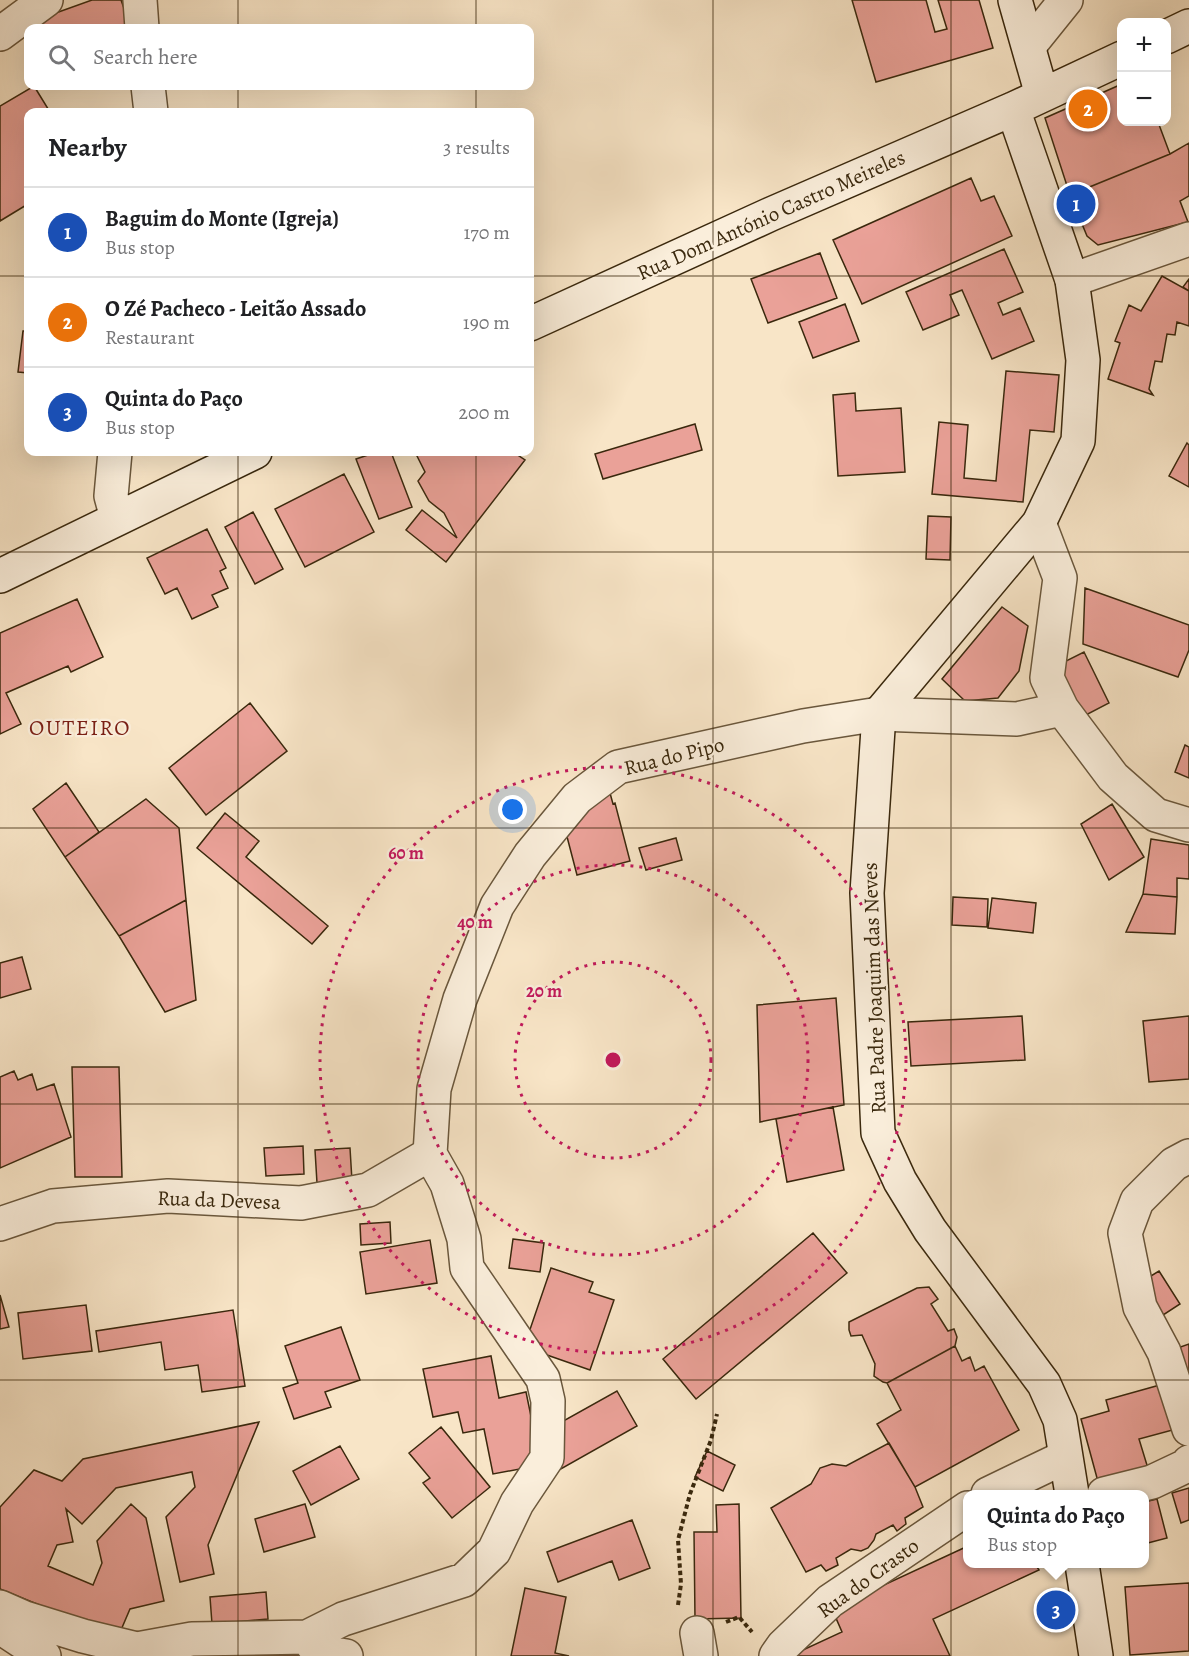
<!DOCTYPE html>
<meta charset="utf-8">
<style>
body{margin:0;font-family:Alegreya,serif;background:#f6f6f6;color:#202124}
.controls{position:absolute;right:18px;top:18px;display:grid;overflow:hidden;border-radius:12px;box-shadow:0 6px 24px #0002}
.controls button{width:54px;height:54px;display:grid;place-items:center;padding:0;border:0;border-bottom:2px solid #e0e0e0;background:#fff;color:#202124;font:30px sans-serif}
.you{position:absolute;left:513px;top:810px;width:21px;height:21px;margin:-15px;border:4px solid #fff;border-radius:50%;background:#1a73e8;box-shadow:0 0 0 9px #1a73e833}
.badge{display:grid;place-items:center;width:39px;height:39px;border-radius:50%;background:#8f2418;color:#fff;font-size:20px;font-weight:700}
.pin{position:absolute;translate:-50% -50%;border:3px solid #fff;box-shadow:0 2px 6px #0006}
.popup{position:absolute;left:963px;top:1490px;width:186px;height:78px;box-sizing:border-box;display:grid;place-content:center;border-radius:12px;background:#fff;filter:drop-shadow(0 2px 4px #0005);font-size:20px;white-space:nowrap;color:#757577}
.popup b{font-size:22px;color:#202124}
.popup::after{content:'';position:absolute;left:50%;top:100%;margin-left:-12px;border:12px solid transparent;border-top-color:#fff}
.list{margin:0;padding:0;list-style:none}
h2{display:flex;justify-content:space-between;align-items:center;height:78px;margin:0;padding:0 24px;font-size:26px}
h2 small{font-size:20px;font-weight:400;color:#757577}
.list li{display:grid;grid-template-columns:39px 1fr auto;gap:18px;align-items:center;box-sizing:border-box;height:90px;padding:0 24px;border-top:2px solid #e0e0e0}
.list b{display:block;font-size:22px;white-space:nowrap}
.list p{margin:0;font-size:20px;white-space:nowrap;color:#757577}
.list em{font-size:20px;font-style:normal;color:#757577}
.icon{flex:none;width:33px;height:33px;fill:none;stroke:currentColor;stroke-width:2;stroke-linecap:round;stroke-linejoin:round}
.map{position:relative;flex:none;width:1189px;height:1656px;overflow:hidden}
.search{position:absolute;background:#fff;box-shadow:0 6px 24px #0002;left:24px;top:24px;width:510px;height:66px;display:flex;align-items:center;gap:15px;box-sizing:border-box;padding:0 21px;border-radius:12px;color:#757577;font-size:22px}
.panel{position:absolute;background:#fff;box-shadow:0 6px 24px #0002;left:24px;top:108px;width:510px;height:348px;border-radius:12px}
.map>svg:first-child{display:block}
</style>
<div class="map">
<svg width="1189" height="1656" viewBox="0 0 1189 1656">
<rect width="100%" height="100%" fill="#f8e5c7"/>
<filter id="stains"><feTurbulence type="fractalNoise" baseFrequency=".00333" numOctaves="4"/><feColorMatrix values="0 0 0 0 .2 0 0 0 0 .09 0 0 0 0 .02 0 0 0 .5 -.17"/></filter>
<radialGradient id="worn" r=".72"><stop offset=".6" stop-color="#630" stop-opacity="0"/><stop offset="1" stop-color="#630" stop-opacity=".3"/></radialGradient>
<path fill="#eaa198" stroke="#3a280d" stroke-width="1.5" d="M92,0H121L131,28H28V34L25,24Z
M852,0H926L935,32L947,29L938,0H979L993,48L876,82Z
M1122,84V122H1158L1170,154L1070,195L1045,118Z
M34,86L50,112H28V204L0,221V106Z
M1189,143V196L1180,201L1188,222L1098,245L1087,236L1070,195L1170,154Z
M971,178L981,201L994,196L1012,236L862,304L833,240Z
M1004,249L1023,292L998,303L1003,315L1020,308L1034,341L992,359L962,290L950,295L959,315L923,330L906,292Z
M820,253L837,298L768,323L751,279Z
M1162,276L1189,291V326L1177,322L1175,335L1167,334L1162,362L1155,361L1149,389L1153,395L1108,379L1120,343L1115,341L1129,305L1141,311Z
M1189,279V291L1183,287Z
M845,304L859,341L813,358L799,322Z
M23,331H28V373L18,372Z
M1006,371L1059,375L1054,432L1030,430L1023,502L932,494L939,422L968,425L964,478L996,481Z
M855,393L856,411L901,408L905,472L838,476L833,395Z
M695,424L702,450L603,479L595,454Z
M1187,443L1189,445V487L1169,476Z
M377,452H391L412,507L379,519L356,459Z
M415,452H513L525,460L446,562L406,530L422,510L457,538L444,513L429,501L418,481L425,472Z
M344,474L374,532L305,567L275,509Z
M253,512L283,569L255,584L225,527Z
M928,516L951,517L950,560L926,559Z
M207,529L226,568L220,571L228,588L212,595L218,607L192,619L177,588L165,594L147,558Z
M1085,588L1189,625V650L1178,677L1083,644Z
M77,599L103,657L71,672L68,666L6,693L21,724L0,734V633Z
M1002,607L1028,626L1019,671L998,698L965,701L942,679Z
M1084,652L1109,703L1084,716L1058,665Z
M250,703L287,751L206,815L169,768Z
M1185,745L1189,747V778L1175,772Z
M66,783L99,832L65,857L33,809Z
M610,793L613,804L615,803L630,861L577,875L559,806Z
M146,799L179,828L186,900L119,936L65,857Z
M1112,804L1144,857L1109,880L1081,824Z
M225,813L259,841L246,857L328,926L312,944L197,848Z
M676,838L682,860L646,870L639,848Z
M1151,839L1189,845V879L1177,878V897L1143,894Z
M1143,894L1177,897L1175,934L1126,932Z
M953,897L988,899L987,927L952,925Z
M992,898L1036,903L1033,933L988,928Z
M186,900L196,1000L165,1012L119,936Z
M22,957L31,989L0,998V963Z
M836,998L844,1105L760,1122L757,1005Z
M1022,1016L1025,1060L911,1066L908,1022Z
M1189,1016V1079L1149,1082L1143,1021Z
M72,1067H119L122,1177H75Z
M14,1071L18,1080L32,1074L37,1090L54,1084L71,1137L0,1168V1077Z
M833,1107L844,1170L787,1182L776,1119Z
M303,1146L304,1174L266,1176L264,1148Z
M350,1148L352,1181L317,1183L315,1150Z
M390,1222L391,1243L361,1245L360,1224Z
M813,1233L847,1273L696,1399L663,1359Z
M513,1239L544,1243L540,1272L509,1268Z
M430,1240L437,1283L366,1294L360,1252Z
M551,1268L593,1282L589,1292L614,1300L590,1370L524,1347Z
M1159,1271L1180,1304L1157,1319L1136,1285Z
M929,1287L938,1299L931,1304L948,1331L954,1329L957,1337L955,1346L887,1383L883,1382L874,1376L875,1364L862,1335L851,1336L849,1330V1322L917,1288Z
M0,1295L9,1327L0,1329Z
M86,1305L92,1351L23,1359L18,1313Z
M233,1310L245,1386L202,1392L198,1365L165,1370L161,1342L99,1352L96,1331Z
M341,1327L360,1380L325,1392L331,1407L294,1419L283,1388L298,1383L285,1346Z
M1189,1344V1394L1172,1350Z
M955,1346L962,1361L970,1357L975,1371L984,1366L1019,1430L915,1487L877,1424L901,1410L887,1383Z
M491,1356L499,1398L526,1392L541,1465L493,1474L484,1429L463,1433L458,1412L433,1417L423,1369Z
M1167,1383L1180,1428L1139,1439L1150,1475L1100,1489L1081,1419L1109,1411L1106,1400Z
M617,1391L637,1426L559,1470L540,1434Z
M259,1422L208,1545L214,1574L180,1582L166,1517L195,1487L192,1472L116,1488L82,1524L66,1509L73,1542L57,1545L48,1566L93,1585L102,1563L97,1541L131,1504L146,1518L164,1601L130,1609L118,1637L0,1589V1507L34,1470L62,1481L83,1459Z
M441,1427L490,1487L452,1518L423,1483L430,1478L409,1453Z
M889,1443L915,1487L923,1507L905,1518L906,1524L897,1531L893,1525L876,1534L874,1540L868,1548L861,1551L851,1549L836,1558L838,1565L826,1571L821,1565L806,1572L771,1508L811,1484L820,1468L832,1464L846,1466Z
M340,1446L359,1479L311,1505L293,1471Z
M707,1451L735,1465L723,1491L695,1477Z
M1189,1488V1520L1181,1523L1172,1493Z
M1157,1499L1167,1538L1144,1544V1502Z
M305,1504L315,1537L264,1552L255,1519Z
M739,1504L741,1618L695,1619L694,1532H717L716,1505Z
M632,1520L650,1568L619,1580L612,1561L558,1582L547,1552Z
M968,1546V1564H1035L1039,1570L933,1619L950,1656H790L842,1632L832,1609Z
M1189,1583V1651L1130,1655L1125,1587Z
M525,1588L566,1597L555,1653L569,1656H511Z
M266,1592L268,1619L212,1624L210,1597Z
M230,1649L337,1656H230Z"/>
<g fill="none" stroke-linecap="round" stroke-linejoin="round">
<defs>
<path id="street" d="M140,0L142,28
M0,34L46,0
M1029,46L1066,0
M148,86L151,112
M1072,280L1189,239
M115,452L111,496L117,518
M1039,523L1060,578L1047,678L1062,709L1113,777L1156,815L1189,825
M430,1154L434,1089L460,999L497,906L530,855L577,798L618,767L803,726L879,714L1017,719L1062,709
M1189,1156L1174,1164L1137,1201L1125,1233L1140,1307L1164,1352L1189,1429
M0,1224L53,1206L168,1196L301,1203L368,1190L430,1154
M988,1494L1065,1457
M1104,1494L1152,1482L1188,1465L1189,1462
M0,1607L25,1618L83,1636L137,1649L192,1639L307,1637L343,1619L464,1580L494,1551L517,1503L547,1458L548,1401L543,1379L467,1268L464,1239L447,1184L430,1154
M0,1627L44,1656
M697,1633L701,1656
M307,1637L317,1651L346,1656
M776,1656L783,1646L830,1601L968,1508"/>
<path id="secondary" d="M1015,0L1042,95
M1166,37L1189,26
M1013,109L1072,280L1083,360L1078,441L1039,523L879,714L867,893L878,1133L900,1181L930,1230L1044,1384L1060,1420L1072,1494
M530,324L771,214L1013,109L1122,58
M0,576L255,452
M1082,1564L1096,1656"/>
</defs>
<use href="#street" stroke="#6a573c" stroke-width="36"/>
<use href="#secondary" stroke="#3a280d" stroke-width="36"/>
<path stroke="#3a280d" stroke-width="4" stroke-dasharray="4.5 3" stroke-linecap="butt" d="M678,1605L681,1584L678,1540L690,1494L711,1440L717,1414
M726,1622L739,1617L752,1632"/>
<use href="#street" stroke="#faeedb" stroke-width="33"/>
<use href="#secondary" stroke="#faeedb" stroke-width="33"/>
</g>
<path fill="none" stroke="#3a280d" stroke-width="1.5" stroke-opacity="0.55" d="M238,0V28M476,0V28M713,0V1656M951,0V1656M238,86V112M476,86V112M0,276H28M530,276H1189M238,452V1656M476,452V1656M0,552H1189M0,828H1189M0,1104H1189M0,1380H1189"/>
<g fill="none" stroke="#c2185b" stroke-width="3" stroke-dasharray="3 6">
<circle cx="613" cy="1060" r="98"/>
<circle cx="613" cy="1060" r="195"/>
<circle cx="613" cy="1060" r="293"/>
</g>
<g text-anchor="middle" dominant-baseline="central" stroke-width="4.5" stroke-linejoin="round" paint-order="stroke">
<g font-size="21" fill="#3a280d" stroke="#faeedb">
<text transform="translate(771 215) rotate(-24)">Rua Dom António Castro Meireles</text>
<text transform="translate(674 756) rotate(-14)">Rua do Pipo</text>
<text transform="translate(874 988) rotate(-92)">Rua Padre Joaquim das Neves</text>
<text transform="translate(219 1200) rotate(2)">Rua da Devesa</text>
<text transform="translate(868 1578) rotate(-36)">Rua do Crasto</text>
</g>
<g font-size="22" letter-spacing="1.5" fill="#7a1f14" stroke="#faeedb">
<text x="80" y="728">OUTEIRO</text>
</g>
</g>
<circle cx="613" cy="1060" r="9" fill="#c2185b" stroke="#faeedb" stroke-width="3"/>
<g font-size="18" text-anchor="middle" font-weight="bold" fill="#c2185b" stroke="#faeedb" stroke-width="4.5" stroke-linejoin="round" paint-order="stroke">
<text x="406" y="859">60 m</text>
<text x="475" y="928">40 m</text>
<text x="544" y="997">20 m</text>
</g>
<rect width="100%" height="100%" filter="url(#stains)"/>
<rect width="100%" height="100%" fill="url(#worn)"/>
</svg>
<div class="controls">
<button>+</button>
<button>−</button>
</div>
<div class="you"></div>
<div class="pin badge" style="left:1076px;top:204px;background:#1a4fb4">1</div>
<div class="pin badge" style="left:1088px;top:109px;background:#e8710a">2</div>
<div class="pin badge" style="left:1056px;top:1610px;background:#1a4fb4">3</div>
<div class="popup"><b>Quinta do Paço</b>Bus stop</div>
<div class="search"><svg class="icon" aria-label="search" viewBox="0 0 24 24"><circle cx="10" cy="10" r="6"/><path d="M15 15l6 6"/></svg>Search here</div>
<section class="panel">
<h2>Nearby<small>3 results</small></h2>
<ul class="list">
<li><span class="badge" style="background:#1a4fb4">1</span><div><b>Baguim do Monte (Igreja)</b><p>Bus stop</p></div><em>170 m</em></li>
<li><span class="badge" style="background:#e8710a">2</span><div><b>O Zé Pacheco - Leitão Assado</b><p>Restaurant</p></div><em>190 m</em></li>
<li><span class="badge" style="background:#1a4fb4">3</span><div><b>Quinta do Paço</b><p>Bus stop</p></div><em>200 m</em></li>
</ul>
</section>
</div>
